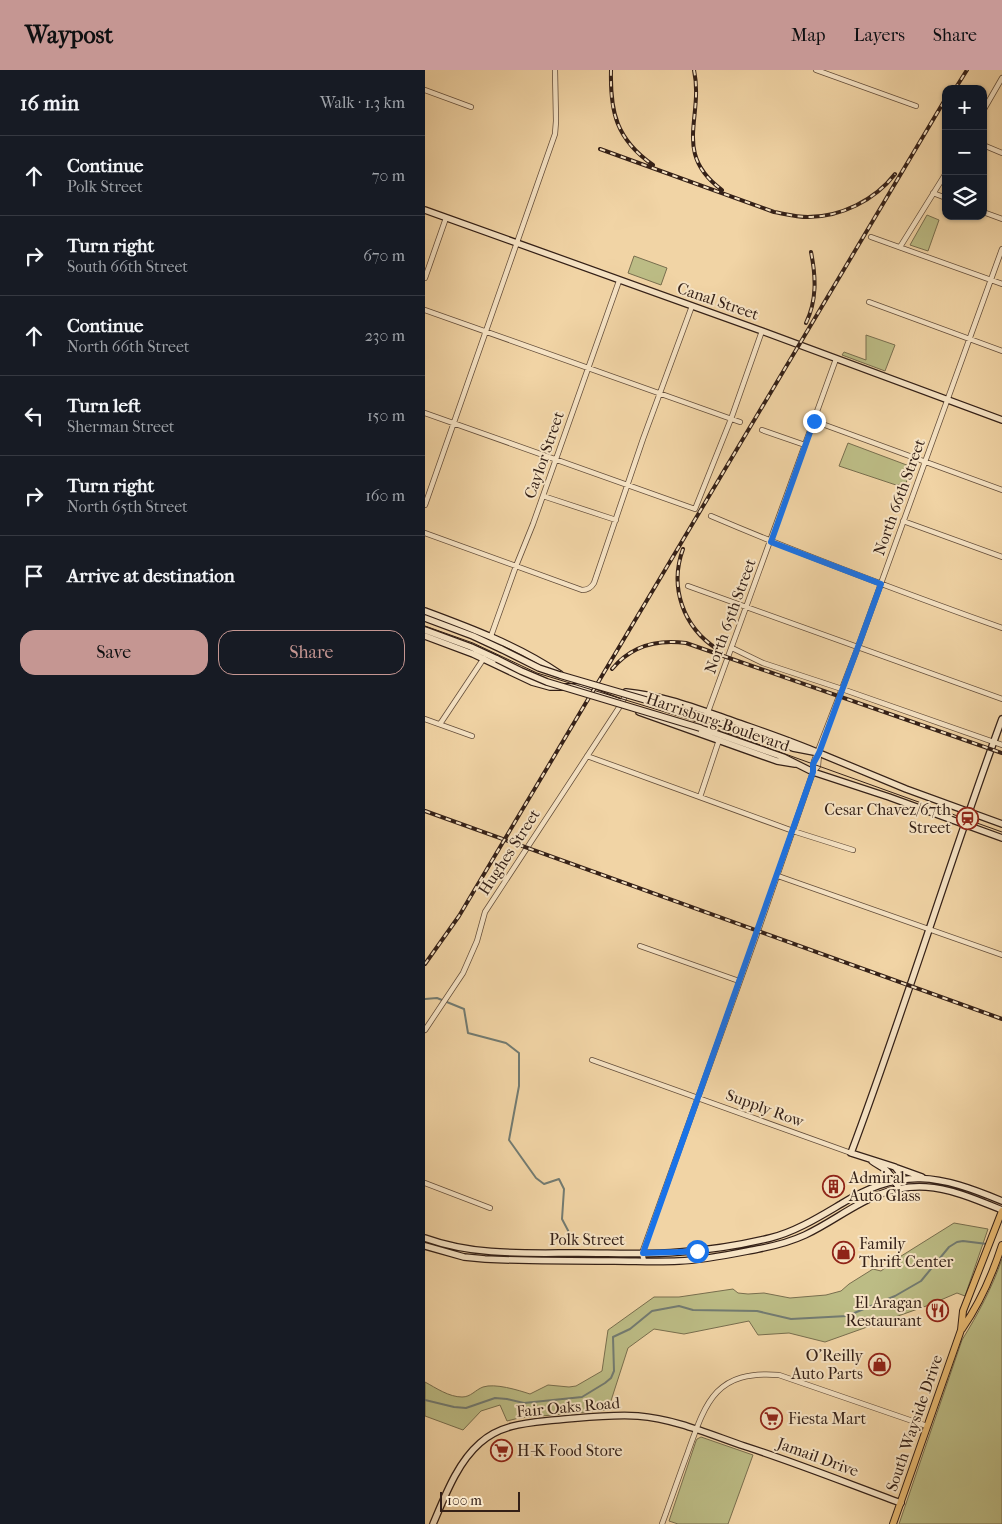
<!DOCTYPE html>
<meta charset="utf-8">
<style>
body{margin:0;font-family:"IM FELL French Canon",serif;background:#20242c;color:#f1f3f6}
.controls{position:absolute;right:15px;top:15px;display:grid;overflow:hidden;border-radius:10px;box-shadow:0 1px 4px #0004}
.controls button{width:45px;height:45px;display:grid;place-items:center;padding:0;border:0;border-bottom:1px solid #363941;background:#171b24;color:#f1f3f6;font:25px sans-serif}
.scale{position:absolute;left:15px;bottom:12px;width:80px;box-sizing:border-box;padding-left:5px;border:2px solid #342017;border-top:0;font-size:14px;line-height:18px;white-space:nowrap;color:#342017;-webkit-text-stroke:4px #f6e3c4;paint-order:stroke}
.stop{position:absolute;width:15px;height:15px;margin:-11px;border:4px solid #1a73e8;border-radius:50%;background:#fff}
.stop.end{background:#1a73e8;border-color:#fff;box-shadow:0 1px 5px #0008}
.list{margin:0;padding:0;list-style:none}
h2{display:flex;justify-content:space-between;align-items:center;height:65px;margin:0;padding:0 20px;font-size:21px}
h2 small{font-size:16px;font-weight:400;color:#9ea1a6}
.list li{display:grid;grid-template-columns:32px 1fr auto;gap:15px;align-items:center;box-sizing:border-box;height:80px;padding:0 20px;border-top:1px solid #363941}
.list b{display:block;font-size:19px;white-space:nowrap}
.list p{margin:0;font-size:16px;white-space:nowrap;color:#9ea1a6}
.list em{font-size:16px;font-style:normal;color:#9ea1a6}
.actions{display:flex;gap:10px;padding:15px 20px}
.actions a{flex:1;padding:11px 0;border:1px solid #c59692;border-radius:15px;text-align:center;font-size:18px;color:#c59692}
.actions .main{background:#c59692;color:#111}
.icon{flex:none;width:28px;height:28px;fill:none;stroke:currentColor;stroke-width:2;stroke-linecap:round;stroke-linejoin:round}
.map{position:relative;flex:none;width:577px;height:1454px;overflow:hidden}
header{display:flex;align-items:center;gap:30px;box-sizing:border-box;height:70px;padding:0 25px;background:#c59692;color:#111}
header strong{font-size:24px}
nav{display:flex;gap:28px;margin-inline-start:auto;font-size:18px}
main{display:flex}
aside{flex:1;background:#171b24}
.map>svg:first-child{display:block}
</style>
<header>
<strong>Waypost</strong>
<nav><a>Map</a><a>Layers</a><a>Share</a></nav>
</header>
<main>
<aside>
<h2>16 min<small>Walk · 1.3 km</small></h2>
<ul class="list">
<li><svg class="icon" aria-label="ahead" viewBox="0 0 24 24"><path d="M12 20V5M6 11l6-6 6 6"/></svg><div><b>Continue</b><p>Polk Street</p></div><em>70 m</em></li>
<li><svg class="icon" aria-label="right" viewBox="0 0 24 24"><path d="M7 20v-9h11M14 6l5 5-5 5"/></svg><div><b>Turn right</b><p>South 66th Street</p></div><em>670 m</em></li>
<li><svg class="icon" aria-label="ahead" viewBox="0 0 24 24"><path d="M12 20V5M6 11l6-6 6 6"/></svg><div><b>Continue</b><p>North 66th Street</p></div><em>230 m</em></li>
<li><svg class="icon" aria-label="left" viewBox="0 0 24 24"><path d="M17 20v-9H6M10 6l-5 5 5 5"/></svg><div><b>Turn left</b><p>Sherman Street</p></div><em>150 m</em></li>
<li><svg class="icon" aria-label="right" viewBox="0 0 24 24"><path d="M7 20v-9h11M14 6l5 5-5 5"/></svg><div><b>Turn right</b><p>North 65th Street</p></div><em>160 m</em></li>
<li><svg class="icon" aria-label="arrive" viewBox="0 0 24 24"><path d="M6 21V4h12l-3 4 3 4H6"/></svg><div><b>Arrive at destination</b></div></li>
</ul>
<div class="actions"><a class="main">Save</a><a>Share</a></div>
</aside>
<div class="map">
<svg width="577" height="1454" viewBox="0 0 577 1454">
<rect width="100%" height="100%" fill="#f1d4a5"/>
<filter id="stains"><feTurbulence type="fractalNoise" baseFrequency=".004" numOctaves="4"/><feColorMatrix values="0 0 0 0 .2 0 0 0 0 .09 0 0 0 0 .02 0 0 0 .5 -.17"/></filter>
<radialGradient id="worn" r=".72"><stop offset=".6" stop-color="#630" stop-opacity="0"/><stop offset="1" stop-color="#630" stop-opacity=".3"/></radialGradient>
<path fill="#bcbc85" stroke="#786e4e" d="M502,145L514,150L503,181L485,175Z
M209,186L242,198L236,215L203,203Z
M441,265L470,275L460,301L417,285L419,282L441,290Z
M423,373L487,397L481,413L471,415L414,396Z
M529,1153L563,1159L540,1226L532,1223L504,1235L400,1272L364,1263L333,1265L324,1251L259,1264L229,1259L203,1278L183,1340L94,1348L82,1351L75,1335L56,1341L38,1360L0,1346V1312C11,1318 24,1327 37,1327C46,1327 50,1320 58,1317C70,1313 93,1320 105,1324L123,1315L144,1317L151,1316L177,1301L183,1260L229,1227H254L308,1219L313,1223L323,1224L339,1223L365,1228L401,1225L416,1221L424,1214L448,1199L456,1201L473,1188Z
M577,1189V1454H474L537,1270C553,1244 567,1218 577,1189Z
M276,1367L328,1385L303,1454H253L244,1451L271,1371L272,1369Z"/>
<g fill="none" stroke-linecap="round" stroke-linejoin="round">
<path stroke="#727b72" stroke-width="2" d="M0,929L12,928L39,939L43,963L81,973L94,983V1016L84,1070L111,1108L119,1114L134,1109L139,1119L137,1149L148,1170
M0,1330L29,1337L41,1338L70,1328L82,1329L99,1333L157,1327L180,1313L186,1308L189,1301L188,1267L205,1259L227,1241L254,1236L268,1240L332,1241L366,1249L422,1246L470,1226L496,1211L524,1177L532,1172L538,1171L562,1174"/>
<defs>
<path id="street" d="M391,0L491,36
M0,20L46,37
M558,41L577,8
M558,75L577,83
M508,123L521,128
M558,142L577,149
M446,167L577,214
M475,177L521,103
M0,208L21,148
M444,232L577,281
M0,240L315,352
M0,343L270,439L306,349L337,261
M389,351L577,420
M337,360L380,375
M118,426L191,450
M0,435L130,64L131,51L130,0
M286,446C382,487 479,523 577,558
M478,451L577,487
M0,463L157,520C163,520 166,518 169,513L218,369L267,236
M263,516L577,629
M66,566L91,496L108,454L194,211
M307,578L338,593L417,619L577,675
M283,642L411,289
M0,649L47,666
M15,654L59,588
M162,686L368,761L428,780
M388,702L389,691L433,577L577,179
M275,727L294,670
M353,806L577,885
M215,876L314,911
M0,960L38,903L52,871L60,842L197,633L201,623
M167,990L426,1083
M0,1113L65,1138
M219,1191L217,1183L333,861L388,702L393,696L394,684
M237,1454C246,1430 254,1406 263,1382C281,1331 291,1300 354,1305L502,1356"/>
<path id="secondary" d="M0,140L337,261L577,350
M0,541C46,558 94,576 135,604
M0,548L48,566L76,579
M0,560L46,577L72,589
M0,566L48,584L107,612L125,617H156L195,632
M201,622C241,626 270,638 308,651C336,661 366,671 394,683
M214,642L352,691L370,694
M279,647L368,678L394,683L481,719L577,754
M275,658L358,687L388,702L464,727L577,768
M447,1091C452,1095 458,1097 462,1101C467,1106 470,1113 475,1119
M472,1098L497,1107
M477,1112L474,1102L470,1097L426,1083C480,939 524,793 577,649
M0,1168C50,1186 101,1183 153,1183C187,1183 222,1185 255,1182C285,1180 316,1175 345,1168C370,1162 394,1147 416,1134C477,1096 514,1105 577,1131
M0,1176L39,1187L60,1189C103,1191 146,1191 189,1191C211,1191 232,1192 254,1191C280,1190 307,1184 333,1179C349,1176 365,1172 380,1165C422,1145 450,1114 501,1117C525,1118 555,1131 577,1140
M8,1454C20,1426 32,1393 55,1373C76,1354 103,1353 130,1350C157,1348 186,1344 213,1346C250,1349 284,1364 319,1376C372,1393 424,1414 476,1433"/>
<path id="primary" d="M537,1259C555,1233 567,1206 577,1175
M468,1454L536,1260L538,1241L577,1141"/>
</defs>
<use href="#street" stroke="#634d3a" stroke-width="6"/>
<use href="#secondary" stroke="#342017" stroke-width="8"/>
<use href="#primary" stroke="#342017" stroke-width="8"/>
<use href="#street" stroke="#f6e3c4" stroke-width="4.5"/>
<use href="#secondary" stroke="#f6e3c4" stroke-width="5.5"/>
<use href="#primary" stroke="#e8ba72" stroke-width="6"/>
<path stroke="#342017" stroke-width="1" d="M0,556L48,573L112,603L263,649L577,762"/>
<defs>
<path id="rail" d="M186,0C185,42 191,69 228,95
M269,0C279,48 247,83 297,120
M530,19L542,0
M175,79L349,142C360,144 372,147 383,147C416,147 450,130 470,104
M381,253C392,230 391,207 386,182
M258,479C244,517 258,557 292,579
M187,599C206,576 232,569 261,573L577,683
M0,741L577,949
M0,894L34,846L521,28"/>
</defs>
<use href="#rail" stroke="#342017" stroke-width="4"/>
<use href="#rail" stroke="#f6e3c4" stroke-width="2" stroke-dasharray="5.5" stroke-linecap="butt"/>
<defs>
<path id="secondary-bridge" d="M76,579L114,598L135,605L279,647
M72,589L96,601L122,612L275,658"/>
</defs>
<use href="#secondary-bridge" stroke="#342017" stroke-width="8" stroke-linecap="butt"/>
<use href="#secondary-bridge" stroke="#f6e3c4" stroke-width="5.5"/>
</g>
<g fill="none" stroke-linecap="round" stroke-linejoin="round">
<path stroke="#1a73e8" stroke-width="6" d="M272,1181L253,1182L218,1183L388,702V694L394,683L456,514L346,472L389,351"/>
</g>
<defs>
<symbol id="station-ring" viewBox="-11 -11 22 22"><circle r="9.5" fill="#f6e3c4" stroke="#8f2418" stroke-width="1.5"/><path d="M-3-6H3Q5-6 5-4V2Q5 4 3 4L4.5 6H3L1.5 4h-3L-3 6H-4.5L-3 4Q-5 4-5 2V-4Q-5-6-3-6ZM-3.5-4v3h7v-3ZM-3.5 1v1.5H-2V1ZM2 1v1.5H3.5V1Z" fill="#8f2418"/></symbol>
<symbol id="building-ring" viewBox="-11 -11 22 22"><circle r="9.5" fill="#f6e3c4" stroke="#8f2418" stroke-width="1.5"/><path d="M-4-6H4V6H1V3H-1V6H-4ZM-2.5-4.3h1.7v1.8h-1.7ZM.8-4.3h1.7v1.8H.8ZM-2.5-1h1.7V.8h-1.7ZM.8-1h1.7V.8H.8Z" fill="#8f2418"/></symbol>
<symbol id="shop-ring" viewBox="-11 -11 22 22"><circle r="9.5" fill="#f6e3c4" stroke="#8f2418" stroke-width="1.5"/><path d="M-5-2.5h2.3a2.7 3.5 0 0 1 5.4 0H5L5.5 6h-11ZM-1.5-2.5h3a1.5 2.3 0 0 0-3 0Z" fill="#8f2418"/></symbol>
<symbol id="restaurant-ring" viewBox="-11 -11 22 22"><circle r="9.5" fill="#f6e3c4" stroke="#8f2418" stroke-width="1.5"/><path d="M-5-6h1v4h1v-4h1v4h1v-4h1v5L-1.5 .5V6h-2V.5L-5-1ZM5-6V6H3V1.5H1.5Q1.5-4 5-6Z" fill="#8f2418"/></symbol>
<symbol id="supermarket-ring" viewBox="-11 -11 22 22"><circle r="9.5" fill="#f6e3c4" stroke="#8f2418" stroke-width="1.5"/><path d="M-6-5.5h2.5l.6 2H6L4.5 2H-2.5L-4.4-4H-6ZM-1.5 3.2a1.3 1.3 0 1 0 .1 0ZM3 3.2a1.3 1.3 0 1 0 .1 0Z" fill="#8f2418"/></symbol>
</defs>
<g fill-rule="evenodd">
<use href="#station-ring" x="530" y="736" width="25" height="25"/>
<use href="#building-ring" x="396" y="1104" width="25" height="25"/>
<use href="#shop-ring" x="406" y="1170" width="25" height="25"/>
<use href="#restaurant-ring" x="500" y="1228" width="25" height="25"/>
<use href="#shop-ring" x="442" y="1282" width="25" height="25"/>
<use href="#supermarket-ring" x="334" y="1336" width="25" height="25"/>
<use href="#supermarket-ring" x="64" y="1368" width="25" height="25"/>
</g>
<g text-anchor="middle" dominant-baseline="central" stroke-width="4" stroke-linejoin="round" paint-order="stroke">
<g font-size="16" fill="#342017" stroke="#f6e3c4">
<text transform="translate(293 231) rotate(19)">Canal Street</text>
<text transform="translate(119 385) rotate(-71)">Caylor Street</text>
<text transform="translate(474 427) rotate(-70)">North 66th Street</text>
<text transform="translate(305 546) rotate(-70)">North 65th Street</text>
<text transform="translate(293 652) rotate(19)">Harrisburg Boulevard</text>
<text transform="translate(84 782) rotate(-57)">Hughes Street</text>
<text transform="translate(340 1038) rotate(20)">Supply Row</text>
<text x="162" y="1169">Polk Street</text>
<text transform="translate(143 1337) rotate(-5)">Fair Oaks Road</text>
<text transform="translate(489 1353) rotate(-71)">South Wayside Drive</text>
<text transform="translate(393 1387) rotate(20)">Jamail Drive</text>
</g>
<g font-size="16" fill="#342017" stroke="#f6e3c4" text-anchor="start">
<text x="526" y="739" text-anchor="end">Cesar Chavez/67th<tspan x="526" dy="18">Street</tspan></text>
<text x="424" y="1107">Admiral<tspan x="424" dy="18">Auto Glass</tspan></text>
<text x="434" y="1173">Family<tspan x="434" dy="18">Thrift Center</tspan></text>
<text x="497" y="1232" text-anchor="end">El Aragan<tspan x="497" dy="18">Restaurant</tspan></text>
<text x="438" y="1285" text-anchor="end">O'Reilly<tspan x="438" dy="18">Auto Parts</tspan></text>
<text x="363" y="1348">Fiesta Mart</text>
<text x="92" y="1380">H-K Food Store</text>
</g>
</g>
<rect width="100%" height="100%" filter="url(#stains)"/>
<rect width="100%" height="100%" fill="url(#worn)"/>
</svg>
<div class="controls">
<button>+</button>
<button>−</button>
<button><svg class="icon" aria-label="layers" viewBox="0 0 24 24"><path d="M12 4l9 5-9 5-9-5zM3 14l9 5 9-5"/></svg></button>
</div>
<div class="scale">100 m</div>
<div class="stop" style="left:272px;top:1181px"></div>
<div class="stop end" style="left:389px;top:351px"></div>
</div>
</main>
